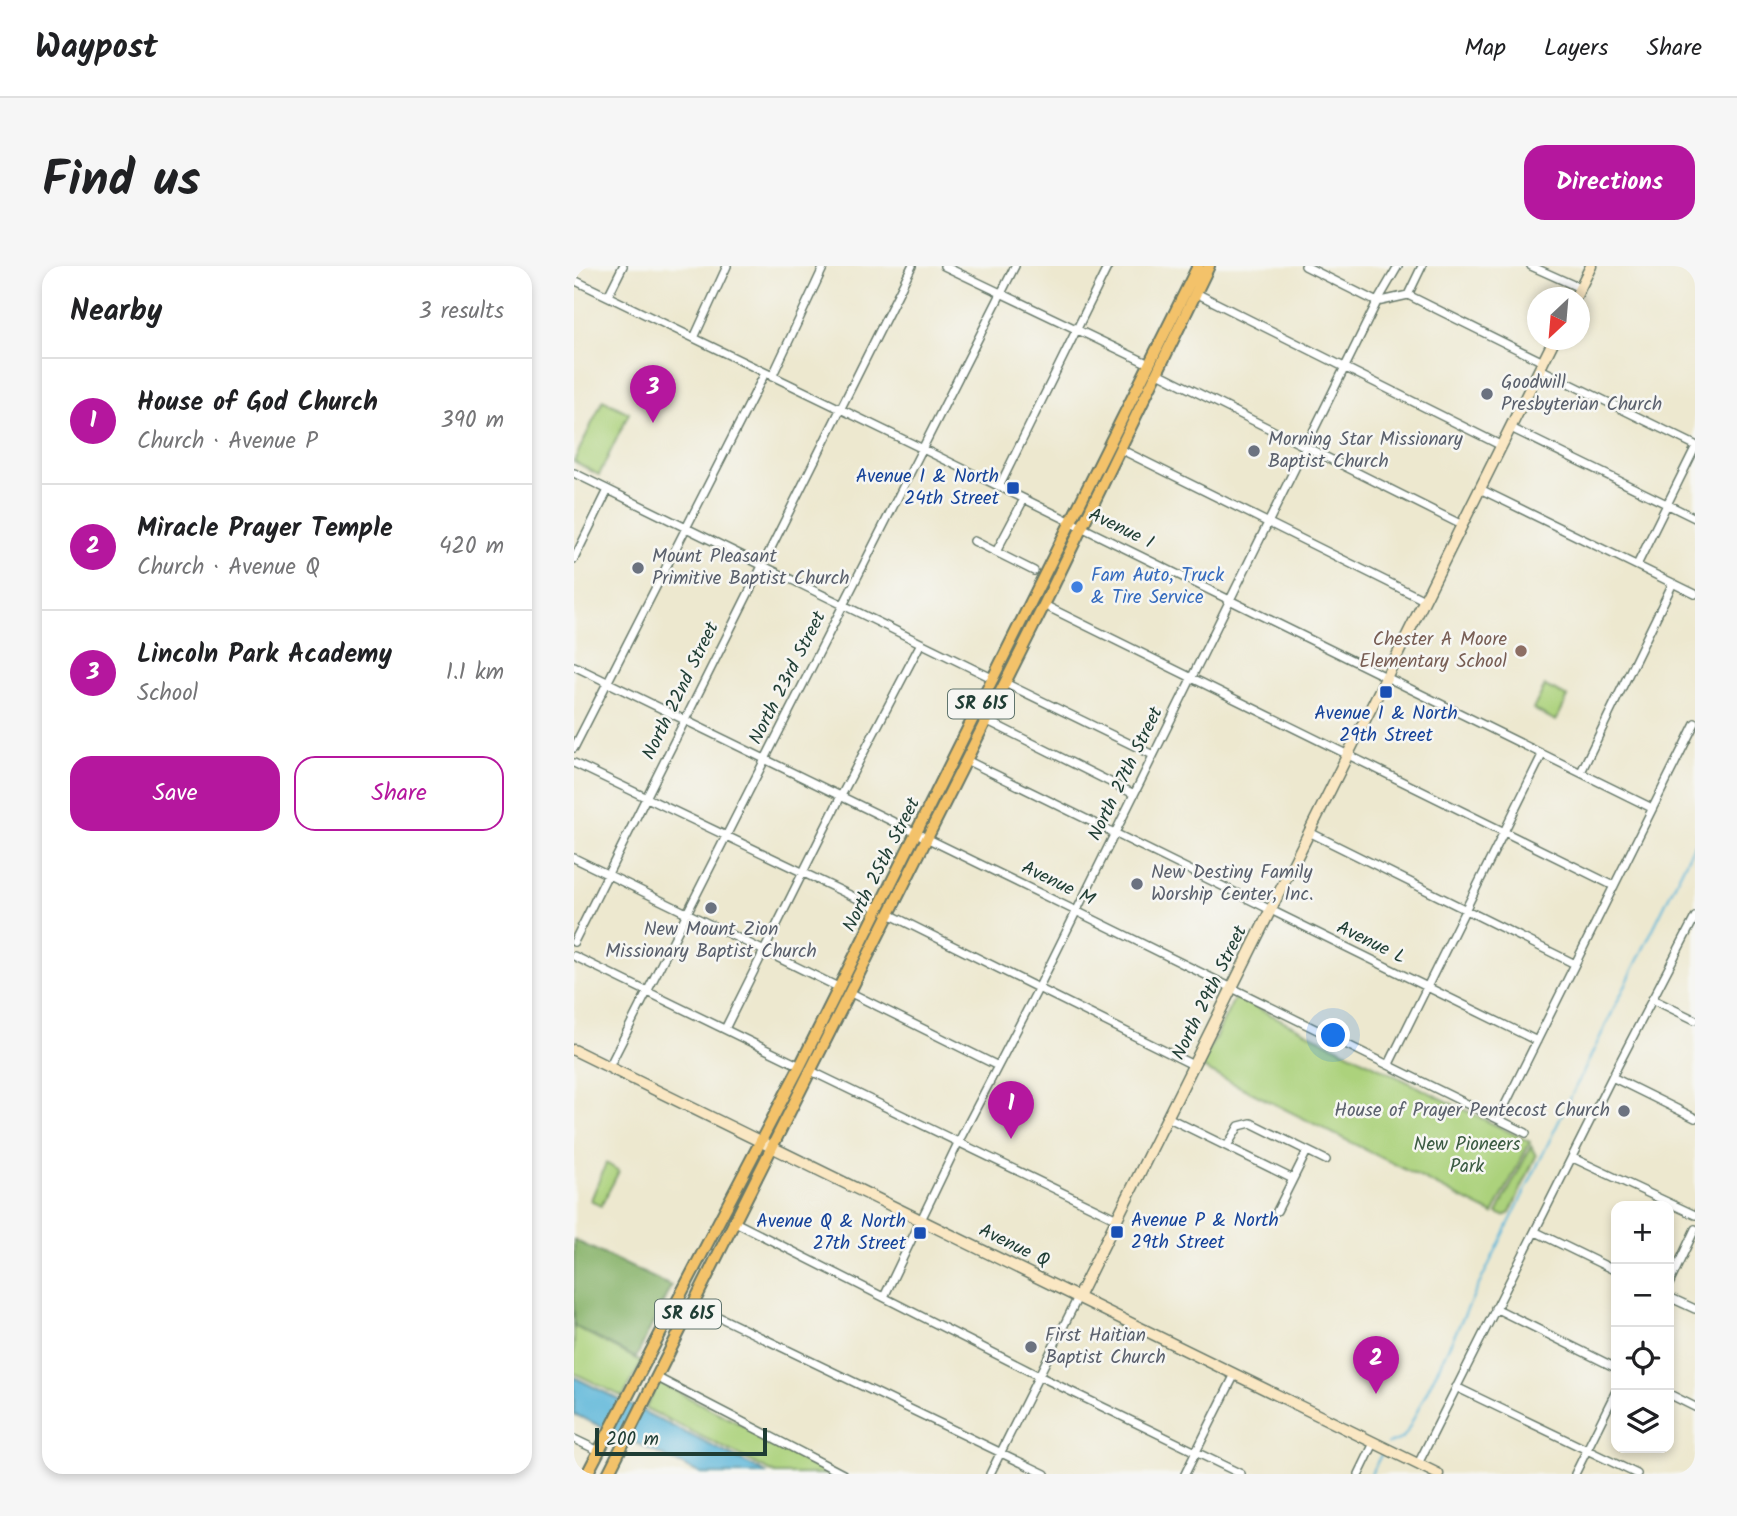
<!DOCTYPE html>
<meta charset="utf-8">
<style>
body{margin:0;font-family:Kalam,sans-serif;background:#f6f6f6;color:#202124}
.controls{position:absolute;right:21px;bottom:21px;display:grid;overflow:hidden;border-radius:14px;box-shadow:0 4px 10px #0003}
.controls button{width:63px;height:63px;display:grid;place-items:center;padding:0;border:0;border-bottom:2px solid #e0e0e0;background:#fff;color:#202124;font:35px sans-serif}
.compass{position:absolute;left:953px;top:21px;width:63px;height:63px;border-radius:50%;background:#fff;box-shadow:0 4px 10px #0003;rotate:206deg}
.scale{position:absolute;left:21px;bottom:18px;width:172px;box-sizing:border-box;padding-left:7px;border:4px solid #1f3d34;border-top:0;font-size:19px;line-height:24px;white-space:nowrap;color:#1f3d34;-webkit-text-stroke:5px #f6f6f2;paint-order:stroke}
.you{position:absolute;left:760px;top:770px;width:24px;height:24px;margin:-18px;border:5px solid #fff;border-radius:50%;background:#1a73e8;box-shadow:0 0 0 10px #1a73e833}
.badge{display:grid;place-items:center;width:46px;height:46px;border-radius:50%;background:#b5179e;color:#fff;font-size:23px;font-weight:700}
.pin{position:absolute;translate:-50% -58px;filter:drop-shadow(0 2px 4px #0008)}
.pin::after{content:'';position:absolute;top:37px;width:24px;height:21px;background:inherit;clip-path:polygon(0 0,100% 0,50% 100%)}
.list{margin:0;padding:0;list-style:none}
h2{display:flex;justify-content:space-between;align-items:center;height:91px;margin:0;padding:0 28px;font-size:30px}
h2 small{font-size:23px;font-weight:400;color:#757577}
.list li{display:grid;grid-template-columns:46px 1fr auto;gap:21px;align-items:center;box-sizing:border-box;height:126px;padding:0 28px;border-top:2px solid #e0e0e0}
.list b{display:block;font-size:26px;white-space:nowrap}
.list p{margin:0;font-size:23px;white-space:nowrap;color:#757577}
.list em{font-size:23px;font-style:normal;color:#757577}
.actions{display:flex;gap:14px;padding:21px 28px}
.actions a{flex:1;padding:16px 0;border:2px solid #b5179e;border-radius:21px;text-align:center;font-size:24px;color:#b5179e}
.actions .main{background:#b5179e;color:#fff}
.icon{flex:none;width:38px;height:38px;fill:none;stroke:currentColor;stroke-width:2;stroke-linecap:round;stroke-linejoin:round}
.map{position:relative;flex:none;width:1121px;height:1208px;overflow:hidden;border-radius:21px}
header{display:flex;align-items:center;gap:42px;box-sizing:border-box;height:98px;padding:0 35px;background:#fff;border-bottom:2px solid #e0e0e0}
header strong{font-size:33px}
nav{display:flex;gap:38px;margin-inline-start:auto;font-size:24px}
.intro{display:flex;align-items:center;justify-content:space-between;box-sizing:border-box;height:168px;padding:0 42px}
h1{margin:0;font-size:49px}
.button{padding:18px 32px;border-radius:21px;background:#b5179e;color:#fff;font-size:24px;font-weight:700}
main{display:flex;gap:42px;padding:0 42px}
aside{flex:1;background:#fff;border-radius:21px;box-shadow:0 4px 10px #0003}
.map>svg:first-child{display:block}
</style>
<header>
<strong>Waypost</strong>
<nav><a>Map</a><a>Layers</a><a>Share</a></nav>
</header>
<div class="intro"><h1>Find us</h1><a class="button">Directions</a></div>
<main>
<aside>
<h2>Nearby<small>3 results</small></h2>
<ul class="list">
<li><span class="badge">1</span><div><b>House of God Church</b><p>Church · Avenue P</p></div><em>390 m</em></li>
<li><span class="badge">2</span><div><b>Miracle Prayer Temple</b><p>Church · Avenue Q</p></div><em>420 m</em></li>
<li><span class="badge">3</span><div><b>Lincoln Park Academy</b><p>School</p></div><em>1.1 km</em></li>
</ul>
<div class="actions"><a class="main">Save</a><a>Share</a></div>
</aside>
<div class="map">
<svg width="1121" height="1208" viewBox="0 0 1121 1208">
<rect width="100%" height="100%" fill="#f6f6f2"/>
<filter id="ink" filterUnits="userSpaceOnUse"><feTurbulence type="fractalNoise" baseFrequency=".0143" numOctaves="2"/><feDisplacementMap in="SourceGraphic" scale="14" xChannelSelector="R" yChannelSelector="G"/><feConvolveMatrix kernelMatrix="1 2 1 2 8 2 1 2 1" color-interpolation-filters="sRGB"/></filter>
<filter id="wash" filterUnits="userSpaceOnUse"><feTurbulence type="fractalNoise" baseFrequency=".00686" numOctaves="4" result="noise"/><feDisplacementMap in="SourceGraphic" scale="28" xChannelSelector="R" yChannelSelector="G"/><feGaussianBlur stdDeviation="1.57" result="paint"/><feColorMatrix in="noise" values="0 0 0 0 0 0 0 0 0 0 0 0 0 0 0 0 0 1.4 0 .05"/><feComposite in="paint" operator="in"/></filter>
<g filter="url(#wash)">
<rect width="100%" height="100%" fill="#ede8cf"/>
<path fill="#acd27c" stroke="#668858" stroke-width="2" d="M29,134L55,147L25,209L0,195Z
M971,420L994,431L982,455L959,443Z
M661,731L956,876L919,948L627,801Z
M957,880L962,890L936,947L930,950L923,947Z
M32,897L45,905L27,940L17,934Z
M0,1060L68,1096L49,1131L0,1107Z
M85,1116L262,1208H202L71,1142Z"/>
<path fill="#89b46c" stroke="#547850" stroke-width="2" d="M0,974L97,1020L62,1092L0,1060Z"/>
<path fill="#5cb6d9" stroke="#3e7a86" stroke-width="2" d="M0,1111L194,1208H127L11,1153L0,1148Z"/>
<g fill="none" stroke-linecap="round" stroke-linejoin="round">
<path stroke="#5cb6d9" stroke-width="2" d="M814,1178L827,1173L832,1168L1121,577
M797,1208L808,1187"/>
</g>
</g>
<g filter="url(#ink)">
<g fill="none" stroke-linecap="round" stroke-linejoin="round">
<defs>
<path id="street" d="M370,0L575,98
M731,0L803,36L834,29L969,96
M957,0L1006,22
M0,14L349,183L1078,542
M622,27L928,180
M834,29L848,0
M34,30L49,0
M120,72L153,0
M966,103L1121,179
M584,107L888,259
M198,111L250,0
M937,162L1121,252
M546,183L850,334
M0,207L420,413
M425,221L534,0
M906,223L1121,328
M400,275L460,305
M422,286L450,233
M0,293L34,224
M1063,299L1121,182
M470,339L1040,620
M0,400L502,645L952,867
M431,417L579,489
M412,454L560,528
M0,482L191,107
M392,494L963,775
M0,497L305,643
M1007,506L1099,317
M735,566L1001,698
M0,592L266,722
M315,648L619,799
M0,676L338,0
M0,690L226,800
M275,726L424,800
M1078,733L1121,754
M151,763L267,530L347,377
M815,798L968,489
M35,801L441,0
M235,804L543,953
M1038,811L1121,852
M593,851L719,913
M924,853L1121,457
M653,880L665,860L677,857L752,894
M999,892L1121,949
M703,945L733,885
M159,955L465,1110L667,1208
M962,966L1042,1005
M1095,1018L1121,963
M310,1031L385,875L464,723L803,36L824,0
M1095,1031L1121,1043
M118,1038L471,1208
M921,1042L1042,1102
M84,1112L269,1208
M882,1121L1063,1208
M1095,1128L1121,1141
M0,1173L25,1185
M844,1198L1038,811L1121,651
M416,1208L504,1031
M611,1208L661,1108
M785,1208L800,1177
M1001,1208L1042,1125"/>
<path id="secondary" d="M1001,32L1017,0
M0,784L864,1208
M504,1031L980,74"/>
<path id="primary" d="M13,1208L226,800L624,0
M34,1208L470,339L635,0"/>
</defs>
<use href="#street" stroke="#67796a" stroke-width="10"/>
<use href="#secondary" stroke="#67796a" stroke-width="13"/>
<use href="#primary" stroke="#67796a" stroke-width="14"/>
<use href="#street" stroke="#fff" stroke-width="7"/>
<use href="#secondary" stroke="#fae7c3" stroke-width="10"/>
<use href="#primary" stroke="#f3c26a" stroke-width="10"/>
</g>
</g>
<g fill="#6b7280" stroke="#f6f6f2" stroke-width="2.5">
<circle cx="913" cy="128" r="7"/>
<circle cx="680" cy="185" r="7"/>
<circle cx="64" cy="302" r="7"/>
<circle cx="563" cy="618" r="7"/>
<circle cx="137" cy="642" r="7"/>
<circle cx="1050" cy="845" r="7"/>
<circle cx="457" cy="1081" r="7"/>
</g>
<g fill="#1a4fb4" stroke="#f6f6f2" stroke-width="2.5">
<rect x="432" y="215" width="14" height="14" rx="3.5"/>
<rect x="805" y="419" width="14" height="14" rx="3.5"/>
<rect x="536" y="959" width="14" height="14" rx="3.5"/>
<rect x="339" y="960" width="14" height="14" rx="3.5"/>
</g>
<circle fill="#3f7fe0" stroke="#f6f6f2" stroke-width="2.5" cx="503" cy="321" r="7"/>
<circle fill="#8d6e63" stroke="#f6f6f2" stroke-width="2.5" cx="947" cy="385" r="7"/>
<g text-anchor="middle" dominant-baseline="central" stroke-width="5" stroke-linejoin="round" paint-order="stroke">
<g fill="#f6f6f2" stroke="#60746d" stroke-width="2">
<rect x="374" y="423.5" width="66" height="29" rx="5"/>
<rect x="81" y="1033.5" width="66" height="29" rx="5"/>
</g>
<g font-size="18" font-weight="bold" fill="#1f3d34">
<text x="407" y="438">SR 615</text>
<text x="114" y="1048">SR 615</text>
</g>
<g font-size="19" fill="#5b616d" stroke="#f6f6f2" text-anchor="start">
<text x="927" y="117">Goodwill<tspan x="927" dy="22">Presbyterian Church</tspan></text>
<text x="694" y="174">Morning Star Missionary<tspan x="694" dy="22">Baptist Church</tspan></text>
<text x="78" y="291">Mount Pleasant<tspan x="78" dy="22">Primitive Baptist Church</tspan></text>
<text x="577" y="607">New Destiny Family<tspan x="577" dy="22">Worship Center, Inc.</tspan></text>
<text x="137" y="664" text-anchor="middle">New Mount Zion<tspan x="137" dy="22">Missionary Baptist Church</tspan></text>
<text x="1036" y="845" text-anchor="end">House of Prayer Pentecost Church</text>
<text x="471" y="1070">First Haitian<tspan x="471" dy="22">Baptist Church</tspan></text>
</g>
<g font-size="19" fill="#164399" stroke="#f6f6f2" text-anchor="end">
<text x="425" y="211">Avenue I &amp; North<tspan x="425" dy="22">24th Street</tspan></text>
<text x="812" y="448" text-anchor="middle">Avenue I &amp; North<tspan x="812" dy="22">29th Street</tspan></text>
<text x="557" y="955" text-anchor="start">Avenue P &amp; North<tspan x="557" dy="22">29th Street</tspan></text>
<text x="332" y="956">Avenue Q &amp; North<tspan x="332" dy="22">27th Street</tspan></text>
</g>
<g font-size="19" fill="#1f3d34" stroke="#f6f6f2">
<text transform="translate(547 263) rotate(26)">Avenue I</text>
<text transform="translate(214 412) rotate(-63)">North 23rd Street</text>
<text transform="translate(107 425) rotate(-64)">North 22nd Street</text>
<text transform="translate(552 508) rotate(-64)">North 27th Street</text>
<text transform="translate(308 599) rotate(-63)">North 25th Street</text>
<text transform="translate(484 618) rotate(26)">Avenue M</text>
<text transform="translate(797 677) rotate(26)">Avenue L</text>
<text transform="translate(636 727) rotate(-64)">North 29th Street</text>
<text transform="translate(440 980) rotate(26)">Avenue Q</text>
</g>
<g font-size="19" fill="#366cbe" stroke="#f6f6f2" text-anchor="start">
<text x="517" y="310">Fam Auto, Truck<tspan x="517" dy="22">&amp; Tire Service</tspan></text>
</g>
<g font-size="19" fill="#785e54" stroke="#f6f6f2" text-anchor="end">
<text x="933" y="374">Chester A Moore<tspan x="933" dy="22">Elementary School</tspan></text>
</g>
<g font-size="19" fill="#3b5b42" stroke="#f6f6f2">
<text x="893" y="879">New Pioneers<tspan x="893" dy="22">Park</tspan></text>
</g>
</g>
</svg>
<div class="controls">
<button>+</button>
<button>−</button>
<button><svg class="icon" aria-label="locate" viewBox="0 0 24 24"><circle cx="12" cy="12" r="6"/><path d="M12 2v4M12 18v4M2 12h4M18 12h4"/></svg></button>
<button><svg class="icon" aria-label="layers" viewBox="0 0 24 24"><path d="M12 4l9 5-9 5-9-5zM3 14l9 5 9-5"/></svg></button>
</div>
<svg class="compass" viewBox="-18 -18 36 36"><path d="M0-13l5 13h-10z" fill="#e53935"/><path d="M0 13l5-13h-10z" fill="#757577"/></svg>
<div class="scale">200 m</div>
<div class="you"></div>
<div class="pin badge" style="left:437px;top:873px">1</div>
<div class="pin badge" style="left:802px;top:1128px">2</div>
<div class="pin badge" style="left:79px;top:157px">3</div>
</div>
</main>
